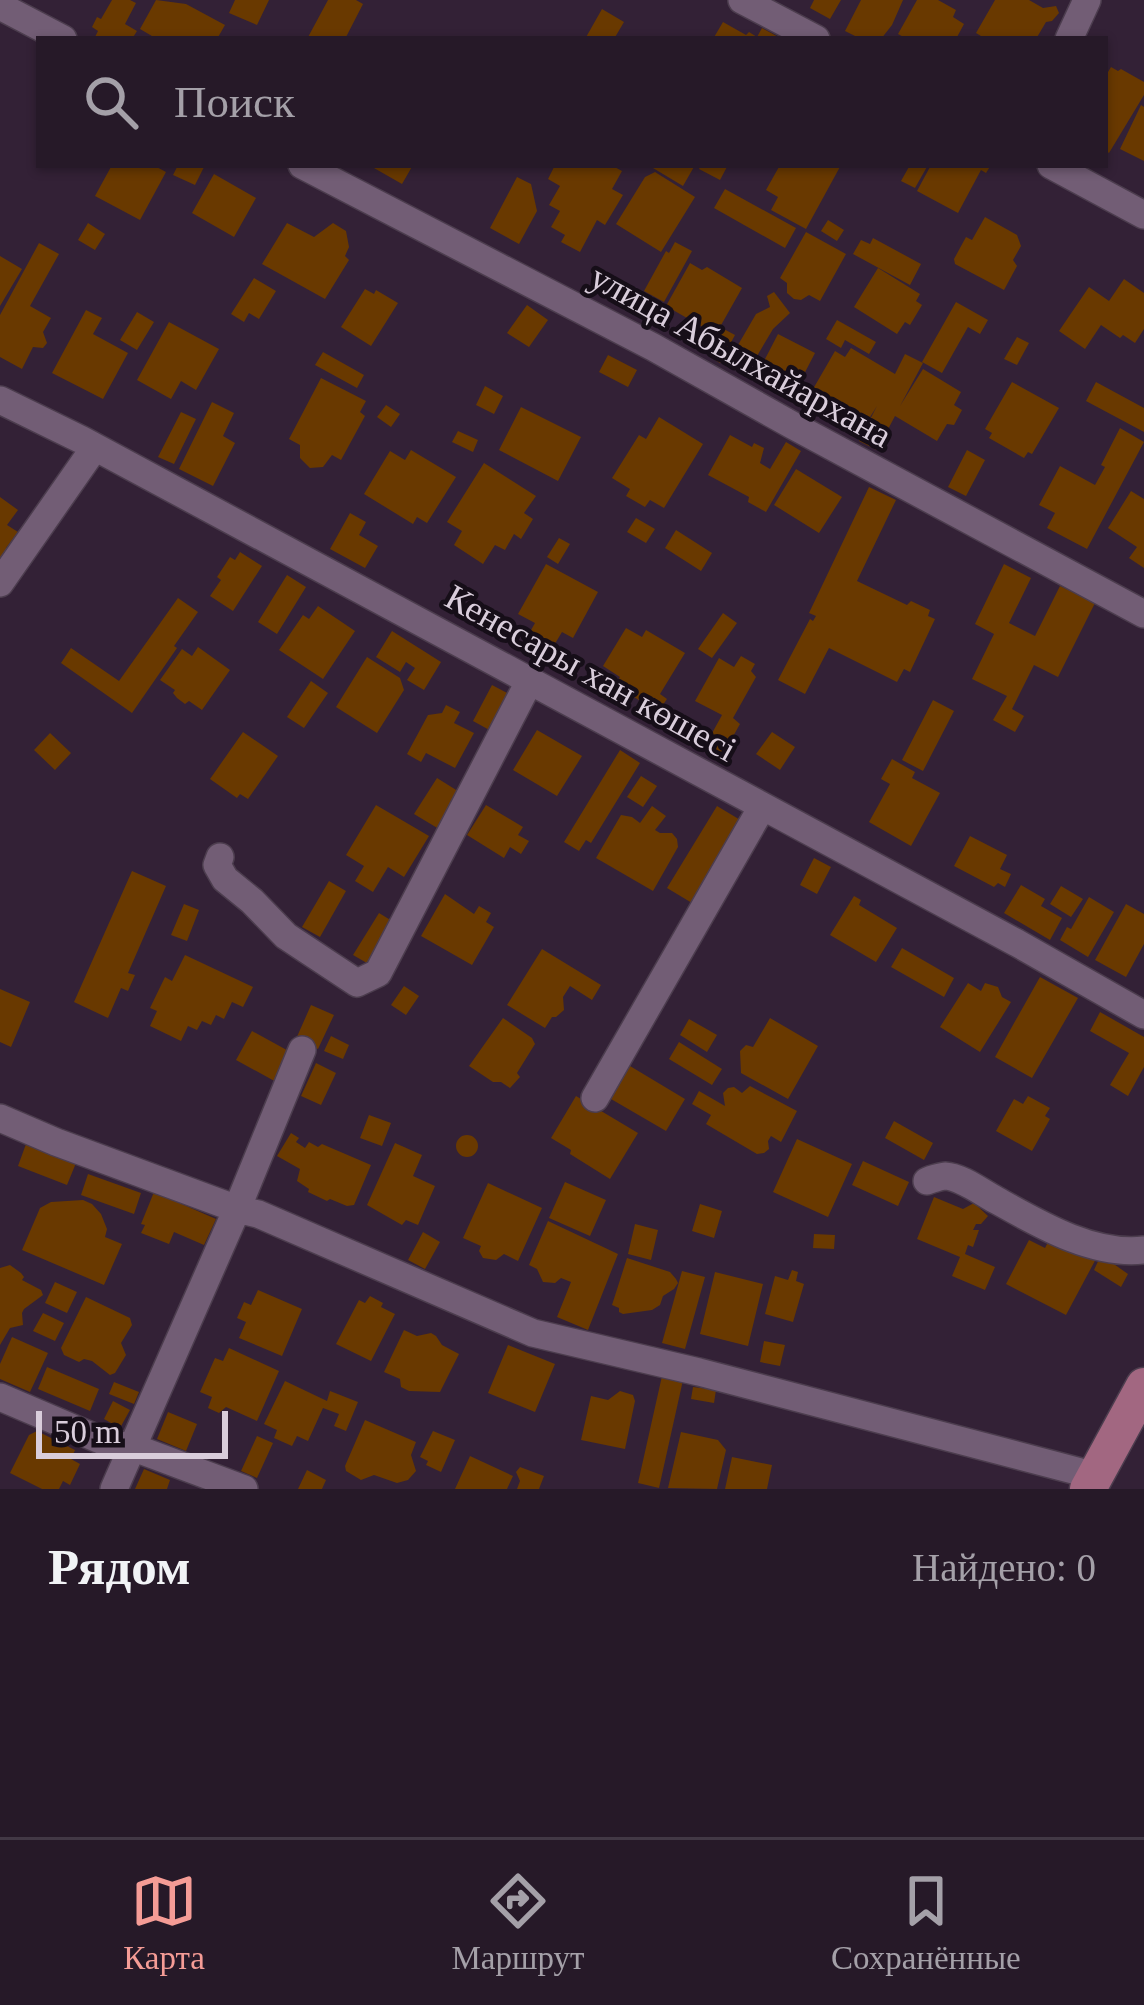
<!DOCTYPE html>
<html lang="ru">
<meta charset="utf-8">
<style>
body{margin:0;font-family:"Times New Roman",serif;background:#2e2230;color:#f1f3f6}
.scale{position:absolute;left:36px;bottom:30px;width:192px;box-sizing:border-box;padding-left:12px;border:6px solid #d9cddb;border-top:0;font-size:33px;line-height:42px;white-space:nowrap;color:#d9cddb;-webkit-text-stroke:9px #160e18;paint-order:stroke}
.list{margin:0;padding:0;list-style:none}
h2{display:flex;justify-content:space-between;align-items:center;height:156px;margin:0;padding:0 48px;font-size:51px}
h2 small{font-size:39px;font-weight:400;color:#a4a0a8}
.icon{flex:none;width:66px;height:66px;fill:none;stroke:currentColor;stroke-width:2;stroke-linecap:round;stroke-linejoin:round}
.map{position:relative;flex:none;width:1144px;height:1489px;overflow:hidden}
.search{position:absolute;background:#261928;box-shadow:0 3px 9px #0004;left:36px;right:36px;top:36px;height:132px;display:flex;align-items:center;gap:30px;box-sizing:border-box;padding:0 42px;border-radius:0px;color:#a4a0a8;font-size:45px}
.sheet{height:348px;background:#261928}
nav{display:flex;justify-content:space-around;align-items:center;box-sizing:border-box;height:168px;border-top:3px solid #423845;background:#261928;font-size:33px;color:#a4a0a8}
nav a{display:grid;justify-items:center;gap:6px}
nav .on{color:#f59c96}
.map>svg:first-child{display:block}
</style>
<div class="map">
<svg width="1144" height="1489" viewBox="0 0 1144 1489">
<rect width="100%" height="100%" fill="#332136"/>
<path fill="#693900" d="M112,0H130L136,3L125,24L137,31L132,39H94L98,31L92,27L97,17L101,19Z
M156,0L186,4L225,25L217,39H157L140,29Z
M235,0H269L257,25L229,13Z
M328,0H356L363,4L345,39H307Z
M814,0H841L830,19L810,8Z
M861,0H903L892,25L881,39H861L845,31Z
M917,0H938L956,10L953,17L964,24L956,39H907L898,34Z
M995,0H1029L1043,8L1056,6L1059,13L1052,21L1046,22L1036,39H986L976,33Z
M602,9L624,22L614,39H585Z
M723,22L746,35L749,32L757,37L762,28L782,39H713Z
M1111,67L1118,71L1121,69L1144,82V95L1109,153L1105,150V77Z
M1141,105L1144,107V161L1120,149Z
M112,165H153L166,172L140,220L95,196Z
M178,165H205L195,185L173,175Z
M376,165H413L402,184L374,168Z
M555,165H611L622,171L612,189L623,195L605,225L597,220L580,252L561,242L565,235L551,227L560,211L549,205L560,186L548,179Z
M648,165H695L683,186Z
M701,165H728L720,180L699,169Z
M780,165H841L806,229L771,210L778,197L766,190Z
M910,165H928L915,188L901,181Z
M931,165H991L986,173L981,170L958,213L917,191Z
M655,172L695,197L661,252L616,224L645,177Z
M214,174L256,198L234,237L192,213Z
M517,177L531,184L537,211L519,244L490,228Z
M725,189L796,228L785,248L714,208Z
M985,217L1017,235L1021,246L1013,260L1017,266L1004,290L955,264L954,259L966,237L972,240Z
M828,220L844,230L837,241L821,231Z
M88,223L105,234L95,250L78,240Z
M287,223L314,237L333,223L346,231L349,247L345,256L349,260L325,299L262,264Z
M806,232L846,254L820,301L809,295L801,300L794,299L787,293V283L780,278Z
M873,238L921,264L910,285L853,254L861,240L870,244Z
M675,242L692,251L664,302L644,291L666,251L669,253Z
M39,243L59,254L30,306L51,318L43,332L47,343L43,348L33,347L22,369L0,357V315Z
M0,256L22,269L0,306Z
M690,263L702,270L707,267L742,288L720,327L735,335L720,363L709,356L720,337L666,306Z
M878,268L920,294L916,301L922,305L910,325L905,322L897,334L854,307Z
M254,278L276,291L259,319L249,313L244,322L231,314Z
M1124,279L1144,293V329L1135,343L1123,335L1120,338L1101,325L1085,349L1059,331L1089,287L1109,301Z
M365,289L374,294L376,290L398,303L371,346L341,327Z
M774,292L790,313L773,329L757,356L738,345L756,314L770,307L767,296Z
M956,302L988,320L980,334L968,327L942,373L922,362Z
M527,305L548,320L529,347L507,333Z
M86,310L102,318L93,334L128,353L103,399L52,373Z
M137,312L154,322L137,350L120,340Z
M837,320L876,342L869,354L845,340L841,348L826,339Z
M169,322L219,349L196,390L181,381L171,399L137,380Z
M778,334L815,353L801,380L782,370L779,377L769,372L772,366L764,361Z
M1017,337L1029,343L1017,365L1004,359Z
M851,348L895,374L905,354L923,363L900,406L923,369L961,392L954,405L962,410L954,425L947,424L937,441L895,416L877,450L859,441L877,406L860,433L840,421L847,408L813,389L835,351L845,357Z
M323,352L364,375L357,388L315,365Z
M608,355L637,370L628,387L599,372Z
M321,378L366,401L360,412L365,416L341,460L332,455L323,467L310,468L300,458V445L289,439Z
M1012,382L1059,408L1032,454L1028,452L1024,458L989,438L992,433L985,429Z
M1096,382L1144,408V432L1086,401Z
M485,386L503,396L494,414L476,405Z
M212,402L234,413L223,436L235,443L213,486L179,469Z
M386,405L400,414L391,427L377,417Z
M521,407L581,437L558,481L499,450Z
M181,412L196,419L174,464L158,457Z
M659,417L703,444L664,508L650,500L645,507L626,496L630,489L612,478L639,435L646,439Z
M1120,428L1144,442L1087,549L1047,528L1055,513L1039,505L1060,466L1095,485L1105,467L1101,465Z
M458,431L478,440L473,452L452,442Z
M730,435L752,447L754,443L764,448L760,463L770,469L786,442L801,451L766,512L748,502L749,497L708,475Z
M411,450L456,477L427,523L417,517L413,524L364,494L390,451L405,460Z
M967,450L985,460L966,496L948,487Z
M484,463L536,496L524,513L533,519L521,539L514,534L505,550L495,545L483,564L454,545L462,531L447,522Z
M796,469L842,497L819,533L774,505Z
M869,487L896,500L857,581L907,605L911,601L930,610L928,616L935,619L910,672L904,669L897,682L829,648L805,694L778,680L810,619L813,621L816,616L809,613Z
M1131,491L1144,499V568L1129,558L1137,547L1108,528Z
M0,497L18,510L7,525L18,532L6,548L14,554L0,564Z
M350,513L366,522L359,535L378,546L365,568L330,549Z
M636,518L655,529L646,543L627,532Z
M676,530L712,553L701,571L665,548Z
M559,538L570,544L558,564L547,557Z
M240,552L262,566L233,611L210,596L221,580L217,577L230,557L235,560Z
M546,564L598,592L573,638L562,632L550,652L526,639L535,623L518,614Z
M1004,564L1031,578L1009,623L1035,636L1060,586L1095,603L1058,677L1034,665L1012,709L1024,716L1015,732L993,720L1007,696L972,679L994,634L975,624Z
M287,575L306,587L277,634L258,622Z
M178,598L198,612L174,646L177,648L132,713L61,663L71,648L119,681Z
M318,606L355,631L323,679L279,650L303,615L309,619Z
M723,613L737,623L712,658L698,649Z
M626,628L642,637L646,630L685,653L660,694L667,699L658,712L615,685L620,677L603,666Z
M392,631L441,662L424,690L407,680L415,668L406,662L400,672L376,657Z
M198,647L230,670L202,710L189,701L185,704L177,698L173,693L175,690L160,680L182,649L192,656Z
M741,656L755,664L751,671L756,677L733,718L740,724L722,756L705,746L722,715L695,701L719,658L734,667Z
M367,657L400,678L404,690L377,733L336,707Z
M311,681L328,693L304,728L287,717Z
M492,685L513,696L493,732L473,721Z
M933,700L954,711L923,771L902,760Z
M446,705L460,712L454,723L474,733L455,768L426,753L421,762L407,754L428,715L442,713Z
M537,730L582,756L557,796L513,770Z
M243,732L278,756L248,799L240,794L237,798L210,779Z
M772,732L795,747L780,770L756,754Z
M50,733L71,753L55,770L34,750Z
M620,750L640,763L591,843L586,840L579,851L564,842Z
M892,759L915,772L912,778L940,793L911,846L869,822L890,784L881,779Z
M641,776L657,786L643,807L627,797Z
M437,778L461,793L439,829L414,814Z
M376,805L429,836L404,877L388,867L373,892L355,881L364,866L346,855Z
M486,805L523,827L518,835L529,841L521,854L510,847L504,858L467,835Z
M652,806L666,816L655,830L660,833H672L677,839L678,847L653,891L596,858L621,815L632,817L640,823Z
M717,806L742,821L692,903L667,888Z
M970,836L1007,855L1000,869L1011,874L1005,887L998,883L994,887L954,866Z
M814,858L831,867L817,894L800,885Z
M132,871L166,886L128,973L135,975L128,991L121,988L108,1018L74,1002Z
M329,881L346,891L320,937L302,927Z
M1021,885L1045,899L1041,906L1062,918L1050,940L1004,913Z
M1061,886L1083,899L1071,917L1050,904Z
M445,894L474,914L479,906L491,913L486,922L494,927L472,965L421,936Z
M854,896L861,900L859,905L897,928L876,962L830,935Z
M1089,897L1114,912L1088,957L1060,940L1067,927L1071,929Z
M184,904L199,910L187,941L171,935Z
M1126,904L1144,914V944L1126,977L1095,960Z
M379,913L397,924L372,966L353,955Z
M902,948L954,978L944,997L891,967Z
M542,949L601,985L592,1000L570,986L563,997L564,1010L556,1017H552L545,1028L507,1005Z
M185,955L253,987L243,1007L232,1002L224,1019L216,1015L211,1025L202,1021L197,1030L188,1026L181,1041L150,1026L157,1011L150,1008L165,977L172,981Z
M1040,977L1078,998L1032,1078L995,1057Z
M968,983L981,991L985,983L998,987L1002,997L1011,1002L980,1052L940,1027Z
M404,986L419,996L406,1015L391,1005Z
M0,989L30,1002L11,1047L0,1042Z
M311,1005L334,1015L318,1049L296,1039Z
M1100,1012L1144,1037V1067L1128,1096L1110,1085L1129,1053L1090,1031Z
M503,1018L532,1038L535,1044L517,1073L520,1077L510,1088L501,1082H493L469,1066Z
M770,1018L818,1046L788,1099L741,1073L740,1051L746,1045L753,1047Z
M689,1019L717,1035L707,1052L680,1035Z
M252,1031L294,1054L278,1083L236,1060Z
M331,1036L349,1045L343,1059L324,1051Z
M679,1042L722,1069L712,1085L669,1059Z
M316,1063L336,1073L321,1105L301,1096Z
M630,1066L685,1099L666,1131L611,1099Z
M750,1086L797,1111L781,1142L771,1136L768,1141L769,1149L764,1153L757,1154L706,1124L711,1115L692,1104L699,1091L725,1106L723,1093L728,1088L734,1087L742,1093Z
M576,1096L638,1133L610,1179L570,1154L571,1150L551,1138Z
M1028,1096L1050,1108L1045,1116L1050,1119L1032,1151L996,1131L1014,1099L1023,1104Z
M369,1115L391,1123L382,1146L360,1138Z
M894,1121L933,1143L924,1160L885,1138Z
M291,1133L299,1138L296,1142L305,1148L309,1142L318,1147L322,1144L371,1165L354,1205L347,1206L330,1199L327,1201L308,1192L309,1189L297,1181L300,1169L277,1156Z
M456 1146a11 11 0 1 1 22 0a11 11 0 1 1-22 0Z
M797,1139L852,1164L828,1217L773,1192Z
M395,1143L422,1155L413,1176L435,1186L418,1225L406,1220L402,1225L367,1205Z
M26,1144L76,1163L67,1185L18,1166Z
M863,1161L909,1182L898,1206L852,1185Z
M88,1174L141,1193L134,1214L81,1195Z
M565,1182L606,1200L590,1236L549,1218Z
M488,1183L542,1208L518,1261L504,1254L496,1260L483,1258L479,1251L481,1246L463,1238Z
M154,1192L216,1219L204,1245L174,1232L169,1244L141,1233L145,1225L141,1224Z
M934,1197L963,1209L974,1203L988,1216L981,1224H976L973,1230H979L973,1247L968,1245L965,1254L995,1267L985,1290L952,1276L960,1257L917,1239Z
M83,1200L92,1204L101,1214L107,1229L105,1237L122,1244L104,1285L22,1250L40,1208L51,1202Z
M700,1204L722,1211L714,1238L692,1231Z
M548,1221L618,1254L588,1330L557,1317L571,1282L561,1278L555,1283L543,1282L537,1269L529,1265Z
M635,1224L658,1230L651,1260L628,1254Z
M423,1232L440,1242L425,1269L408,1260Z
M814,1234L835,1235L834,1249L813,1248Z
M1052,1234L1097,1257L1066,1315L1006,1284L1029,1240L1045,1248Z
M1101,1255L1128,1274L1121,1287L1094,1270Z
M627,1258L670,1272L676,1279L678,1283L674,1289L663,1296L660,1305L652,1310L623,1314L619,1312V1308L612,1305Z
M10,1265L21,1273L24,1277L22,1280L41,1290L43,1295L24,1309L22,1313L23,1325L10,1328L0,1345V1268Z
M792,1270L798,1272L796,1281L804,1284L793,1322L765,1314L775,1276L788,1280Z
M682,1271L705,1277L685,1349L662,1343Z
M715,1272L763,1284L748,1346L700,1334Z
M55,1282L77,1292L67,1313L45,1303Z
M258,1290L302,1309L282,1356L239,1338L246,1322L237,1318L244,1302L251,1305Z
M370,1296L383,1303L381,1307L395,1314L371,1361L336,1344L359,1300L365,1303Z
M86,1297L130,1318L132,1325L121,1343L126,1355L115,1373L110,1375L92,1361L84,1359L79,1362L64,1355L61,1348Z
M43,1313L64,1323L55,1341L33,1331Z
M404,1330L417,1336L431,1333L436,1336L442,1345L459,1354L440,1392L409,1391L401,1387L400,1379L384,1372Z
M12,1337L48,1353L30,1392L0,1379V1364Z
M764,1341L785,1345L780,1366L760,1362Z
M508,1345L555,1364L535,1412L488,1393Z
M229,1348L279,1371L257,1421L226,1407L219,1413L208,1408L212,1397L200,1392L215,1358L223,1361Z
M47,1367L99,1389L90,1411L38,1389Z
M662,1376L683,1380L659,1488L638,1483Z
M285,1381L327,1401L330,1391L358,1402L346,1431L334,1426L339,1414L323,1408L308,1441L297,1436L292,1446L274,1438L277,1430L264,1424Z
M114,1382L139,1392L134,1404L109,1394Z
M693,1387L716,1390L714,1403L691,1399Z
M620,1391L633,1395L635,1401L625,1449L581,1440L591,1396L608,1400Z
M113,1401L130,1410L120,1428L104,1419Z
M168,1412L197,1424L186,1451L157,1439Z
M365,1420L416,1442L411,1455L416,1471L408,1480L397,1483L374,1475L361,1480L346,1471L345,1466Z
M37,1431L75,1450L71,1459L80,1464L70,1485L63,1481L59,1489H42L10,1473L29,1435Z
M433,1431L455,1440L441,1472L426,1465L428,1461L420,1457Z
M681,1432L718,1440L726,1450L717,1489L668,1488Z
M257,1436L273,1443L257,1478L241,1471Z
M470,1456L513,1476L507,1489H455Z
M732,1457L772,1465L767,1489H725Z
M520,1467L544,1476L539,1489H517L520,1481L516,1472Z
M144,1469L170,1480L167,1489H135Z
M307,1470L326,1480L322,1489H298Z"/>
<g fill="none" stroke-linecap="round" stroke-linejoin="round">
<defs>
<path id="street" d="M742,0L816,39
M0,6L63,39
M1069,39L1087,0
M302,165L653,347L792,425L1144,614
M1051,165L1144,215
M0,400L82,440L1017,943L1144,1015
M0,583L95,447
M220,857L217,865L225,879L252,901L286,936L357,983L378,973L530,680
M595,1098L762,807
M0,1118L56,1142L237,1209L258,1214L533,1333L699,1372L1096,1476
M927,1181C928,1180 943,1176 945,1176C962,1177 981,1192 996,1200C1039,1224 1093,1256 1144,1250
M0,1397L110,1444L132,1447L244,1489
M114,1489L237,1209L302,1050"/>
<path id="primary" d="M1088,1489L1144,1386"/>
</defs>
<use href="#street" stroke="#4c3d4e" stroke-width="30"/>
<use href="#primary" stroke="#4c3d4e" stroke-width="39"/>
<use href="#street" stroke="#725d75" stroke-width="27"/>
<use href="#primary" stroke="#a26781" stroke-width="36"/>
</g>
<g text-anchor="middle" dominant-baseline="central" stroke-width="9" stroke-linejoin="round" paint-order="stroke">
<g font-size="36" fill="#d9cddb" stroke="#160e18">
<text transform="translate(741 356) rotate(29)">улица Абылхайархана</text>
<text transform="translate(591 673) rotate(29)">Кенесары хан көшесі</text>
</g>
</g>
</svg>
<div class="scale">50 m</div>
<div class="search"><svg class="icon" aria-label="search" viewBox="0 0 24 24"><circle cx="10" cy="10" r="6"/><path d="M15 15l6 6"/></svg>Поиск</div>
</div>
<section class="sheet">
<h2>Рядом<small>Найдено: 0</small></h2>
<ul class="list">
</ul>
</section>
<nav>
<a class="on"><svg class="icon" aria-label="map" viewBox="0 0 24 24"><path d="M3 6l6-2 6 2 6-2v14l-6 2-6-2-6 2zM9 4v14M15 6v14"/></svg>Карта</a>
<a><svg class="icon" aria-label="directions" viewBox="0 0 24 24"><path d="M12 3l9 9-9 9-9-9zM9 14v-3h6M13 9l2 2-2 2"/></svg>Маршрут</a>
<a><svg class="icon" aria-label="saved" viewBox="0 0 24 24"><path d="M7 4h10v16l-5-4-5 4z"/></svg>Сохранённые</a>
</nav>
